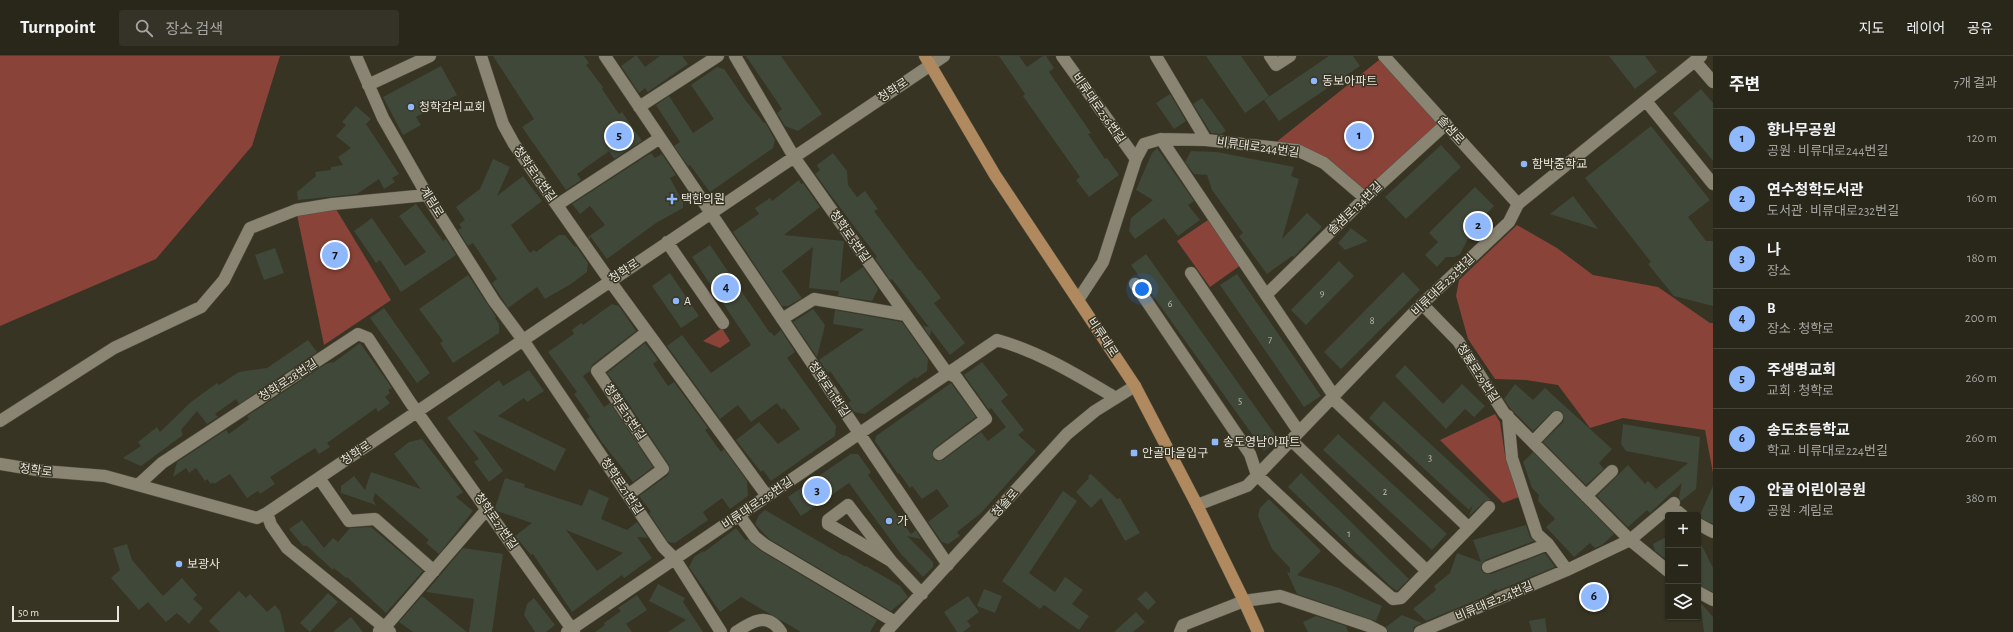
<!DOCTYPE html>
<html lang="ko">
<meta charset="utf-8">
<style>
body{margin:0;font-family:"Alegreya Sans","Noto Sans KR",sans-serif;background:#353327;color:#f1f3f6}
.controls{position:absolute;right:12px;bottom:12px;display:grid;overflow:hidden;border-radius:4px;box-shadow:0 1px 3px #0004}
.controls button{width:36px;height:36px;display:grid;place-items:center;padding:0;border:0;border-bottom:1px solid #454439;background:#29271a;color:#f1f3f6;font:20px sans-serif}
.scale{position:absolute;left:12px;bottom:10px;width:107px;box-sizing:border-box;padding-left:4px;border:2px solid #e8e6dc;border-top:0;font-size:11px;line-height:14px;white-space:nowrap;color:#e8e6dc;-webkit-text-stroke:3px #373423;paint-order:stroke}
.you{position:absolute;left:1142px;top:233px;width:14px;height:14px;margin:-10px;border:3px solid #fff;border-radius:50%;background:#1a73e8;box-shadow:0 0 0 6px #1a73e833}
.badge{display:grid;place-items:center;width:26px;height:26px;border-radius:50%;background:#8fb8fd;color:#111;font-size:13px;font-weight:700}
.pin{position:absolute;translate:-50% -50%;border:2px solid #fff;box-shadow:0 1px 4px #0006}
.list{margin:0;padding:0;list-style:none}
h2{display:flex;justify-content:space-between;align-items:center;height:52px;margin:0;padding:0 16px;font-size:17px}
h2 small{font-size:13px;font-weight:400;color:#a5a5a2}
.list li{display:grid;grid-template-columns:26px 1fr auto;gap:12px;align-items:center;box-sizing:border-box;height:60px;padding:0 16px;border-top:1px solid #454439}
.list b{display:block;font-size:15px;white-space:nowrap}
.list p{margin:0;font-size:13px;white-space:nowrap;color:#a5a5a2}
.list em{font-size:13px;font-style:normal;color:#a5a5a2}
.icon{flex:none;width:22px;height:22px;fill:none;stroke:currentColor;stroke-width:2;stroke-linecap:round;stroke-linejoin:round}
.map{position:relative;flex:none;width:1713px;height:576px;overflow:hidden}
header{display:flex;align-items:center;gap:24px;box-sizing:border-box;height:56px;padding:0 20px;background:#29271a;border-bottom:1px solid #454439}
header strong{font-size:19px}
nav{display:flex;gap:22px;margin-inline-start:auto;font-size:14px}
.search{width:280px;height:36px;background:#353327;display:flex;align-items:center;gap:10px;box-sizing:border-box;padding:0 14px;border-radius:4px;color:#a5a5a2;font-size:15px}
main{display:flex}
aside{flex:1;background:#29271a}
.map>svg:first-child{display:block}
</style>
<header>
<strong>Turnpoint</strong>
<div class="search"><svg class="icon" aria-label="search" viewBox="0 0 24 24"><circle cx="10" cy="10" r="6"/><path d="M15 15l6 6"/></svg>장소 검색</div>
<nav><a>지도</a><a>레이어</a><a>공유</a></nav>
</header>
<main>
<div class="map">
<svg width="1713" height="576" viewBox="0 0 1713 576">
<rect width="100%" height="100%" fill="#373423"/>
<path fill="#894338" d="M0,0H280L252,90L156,203L0,270Z
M1384,0L1446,68L1365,142L1324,107L1270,91Z
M333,148L391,244L324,289L296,154Z
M1208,164L1241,209L1210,231L1177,185Z
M1517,169L1557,192L1593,219L1658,231L1710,267H1713V417L1705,374L1623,362L1590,372L1558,329L1526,324L1495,323L1468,283L1456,240L1459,224Z
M722,272L730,285L720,292L703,285Z
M1495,358L1500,366L1505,399L1519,441L1503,447L1440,384Z"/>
<path fill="#404839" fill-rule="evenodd" d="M493,0H584L589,7L586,9L603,31L602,33L619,58L622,56L642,85L614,103L609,95L577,118L581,124L566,134L522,71L534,63Z
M635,0H637L645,11L660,0H682L688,8L648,36L645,32L639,37L621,10Z
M746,0H781L822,58L798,75L785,70L777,57L782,53Z
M999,0H1019L1027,11L1043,0H1046L1054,12L1049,16L1091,77L1088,78L1105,103L1107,102L1119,119L1089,141L1076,124L1080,121L1023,40L1025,38Z
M1206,0H1241L1269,40L1245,57Z
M1329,0H1353L1360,10L1279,65L1264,44Z
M1609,0H1645L1657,16L1635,33Z
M441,10L457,39L416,61L421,69L403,79L383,41Z
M717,11L724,13L746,45L764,67L765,66L775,84L773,92L710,136L690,109L688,110L674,90L680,86L656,49L669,40L693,77L714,63L691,29Z
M1701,33L1713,47V105L1673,57Z
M1170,38L1186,65L1174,73L1156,47Z
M1202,42L1226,75L1221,78L1211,77L1193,48Z
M356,50L371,63L366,68L399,118L392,122L395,126L384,133L379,123L357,138L298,144L297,136L316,120L315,116L331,114V111L343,109L338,101L351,92L336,80L346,69L342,66Z
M1651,70L1710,144L1688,161L1706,185H1713V250L1674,240L1648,208L1651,206L1585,122Z
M1441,89L1461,111L1406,163L1385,141Z
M1157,92L1194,145L1188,149L1200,164L1178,180L1164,162L1135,183L1129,175L1131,162L1153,144L1136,134L1152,97Z
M1191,95L1217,96L1294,111L1291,120L1299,123L1282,183L1307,157L1322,171L1294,201L1292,200L1267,218L1239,180L1243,177L1212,134L1207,119L1194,118L1185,106Z
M651,97L655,102L662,98L676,119L670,122L683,146V152L656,167L607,203L590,180V184L588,181L605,169L590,150L580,158L572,148Z
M833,97L847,115L848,129L857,141L865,135L878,153L874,155L919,215L920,214L941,242L934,247L965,287L950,299L931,274L930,281L923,270L929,271L892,223L890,224L875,202L877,201L815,118L820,114L817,109Z
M493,103L510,111L497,140L523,120L542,145L511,169L530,197L534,194L536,196L559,179H565L575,191L576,190L588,207L587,216L571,228L545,243L537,231L508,252L492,227L497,223L473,187L468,190L458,174L462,172L459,168L465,164L456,151L480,133Z
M799,124L801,128L803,127L820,151L784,179L844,185L840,227L863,211L878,233L872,245L838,240L839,235L809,232L813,191L782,215L802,242L788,250H782L733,176L759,158L755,152L770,142L772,145Z
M1475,131L1494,150L1478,166L1483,172L1475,181L1468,183L1460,198L1455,201H1446L1437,211L1425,199L1438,186L1429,177Z
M1573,140L1598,173L1550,158Z
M416,148L443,185L446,183L456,199L401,236L380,204L376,207L354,175L372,162L405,210L426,196L399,160Z
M1351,172L1368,185L1345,194L1338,187Z
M710,189L770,277L771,276L774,280L781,274L795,296L787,302L836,370L835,380L771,425L763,414L761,416L736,384L759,366L778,388L800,373L784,352L782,354L777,347L751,366L738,349L720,363L667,290L682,279L711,317L751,289L692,201Z
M275,192L284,217L264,224L255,199Z
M1146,198L1279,384L1264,395L1131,209Z
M1339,205L1354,220L1306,269L1291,254Z
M1403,216L1420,234L1341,313L1324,296Z
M670,217L699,260L681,272L652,230Z
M1237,218L1321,340L1304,351L1220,229Z
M468,219L496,261L495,262L499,268V277L453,307L440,287L443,285L419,253Z
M612,248L619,250L636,275L592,309L590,315L583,320L604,351L610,347L653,411L633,426L601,385L587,363L590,361L574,338L577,336L548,296L574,278L572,274L581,267L583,269Z
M384,252L430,317L417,327L370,262Z
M813,253L825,269L817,301L793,266Z
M835,254L902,266L928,303L927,315L916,323L915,321L865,358L854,356L848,347L851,345L830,315L828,317L819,304L864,273L833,268Z
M308,284L317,296L239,348L236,343L215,358L218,361L207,368L197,355L181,374L183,379L141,410L123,402L141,390L138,386L157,371L160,376L191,346L217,327L219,329L239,316L267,312Z
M360,287L392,332L388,334L390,337L385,341L390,347L378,356L376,352L327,387L330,391L319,398L315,392L270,421L275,428L260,438L258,435L247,442L230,418L214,428L213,426L211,428L207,423L205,425L196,412L189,417L186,412L173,421L177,406L226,374L229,378L249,363L247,360L326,308L332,306L333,307Z
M645,287L658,304L653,308L668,330L674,326L708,372L705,374L721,396L724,393L747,425L748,440L730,453L722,442L703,456L708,464L675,487L668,486L649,457L651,456L639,440L668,419L670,413L669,409L622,338H623L607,317Z
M982,306L1008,339L1001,345L1024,374L1018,379L1036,395L981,457L957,476L960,480L948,488L942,486L928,466L949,450L937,433L922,443L912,430L910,432L899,417L898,418L875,385L876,380L951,327L976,361L935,392L932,395L933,402L936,405L943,404L981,376L988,385L1006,371L991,352L989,354L964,319Z
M1405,309L1443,348L1462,328L1485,350L1474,361L1465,353L1446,373L1395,320Z
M529,314L544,335L527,346L524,342L498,360L566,393L555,415L473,374L503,415L489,426L474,406L479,403L447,362L499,324L503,330Z
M1515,328L1533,344L1545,332L1612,393L1599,407L1604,413L1586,429L1543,386L1563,366L1564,362L1562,356L1558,354L1552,356L1533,375L1510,352L1504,343Z
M1384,345L1490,443V444L1484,446L1469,460L1473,449L1469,454L1369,362Z
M1623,368L1700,381L1696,433L1681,445L1679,441L1682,427L1650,457L1647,454L1628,471L1597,440L1628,409L1645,428L1648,425L1656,433L1688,407L1626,395L1621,388Z
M1338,378L1447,478L1432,494L1323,394Z
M422,383L463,436L456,441L473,455L439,498L426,487L429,484L375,437L373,444L376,449L341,437V430L354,420L365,434L371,416L421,433L394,398L409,386Z
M1533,396L1614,478L1602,489L1595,492L1590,487L1574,501L1546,471L1555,463L1538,445L1539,439L1532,432L1523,406Z
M851,398H858L871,416L868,419L911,478L916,474L921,483L907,480L933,506V511L923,521L901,498L849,427L801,460L788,441Z
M1301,417L1409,523L1397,535L1390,530L1288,431Z
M1091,418L1117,443L1120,442L1140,477L1125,485L1101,442L1091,452L1076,436L1089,422L1088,420Z
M505,422L525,428L524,431L582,450L589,433L609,442L601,463L627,474L637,466L648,482L637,481L652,502L624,522L622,519L572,556L533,498L531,499L515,480L532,467L497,455L495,452ZM566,474L623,497L597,515Z
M1713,430V468L1699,461Z
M1063,435L1077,445L1029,517L1055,536L1065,521L1083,534L1072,548L1089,560L1079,574L1044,549L1040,553L1002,525Z
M1269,443L1321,495L1297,519L1339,532L1382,550L1376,565L1297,538L1287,516L1290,517V512L1272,493L1258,460L1260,452Z
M765,454L844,500L845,499L866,511V510L900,530L908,541L891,555L769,483L755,468L759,459Z
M302,464L324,492L333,482L338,486L350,472L371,471L423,515L386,557L347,521L346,522L334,512L333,514L307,490H303L289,473Z
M1526,469L1530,481L1534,485L1485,504L1481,509V514L1486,518H1491L1545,497L1555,511L1497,535L1496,533L1486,540L1426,565L1413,553L1436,534L1434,530L1450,517L1457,497L1481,506L1473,484Z
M736,472L746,485L747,483L761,495L877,564L870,576H801L741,541L720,556L689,511L694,501L703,495L704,496Z
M1668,480V505L1655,495L1653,488Z
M1698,482L1713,512V536L1698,529Z
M127,488L132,504L163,540L182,522L197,539L193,543L203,552L189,568L177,557L166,566L148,546L139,554L111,522L120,514L113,492Z
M463,492L503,498L492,576H469L474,543L426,536Z
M658,528L685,542L683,546L703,576H668L686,564L649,545Z
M984,533L1002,540L995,557L977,550Z
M239,535L246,542L250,538L267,556L275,549L280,555L285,576H220L209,565Z
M1146,535L1156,546L1148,554L1137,543Z
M328,537L338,546L310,576L300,567Z
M637,539L647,554L626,568L632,576H595L605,569L604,567L621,555L618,552Z
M422,540L467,576H413L399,566Z
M968,540L979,556L967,565L971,570L963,576H957L944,556Z
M534,542L555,569L546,576H535L524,559L527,548Z
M1700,546L1713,561V576H1704Z
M1136,556L1145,566L1133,576H1114Z
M1402,559L1422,567L1414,571L1413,576H1388L1386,571Z
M1316,560L1346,570L1348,576H1308L1303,566Z
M351,561L363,576H333Z
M1545,562L1547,576H1532L1529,565Z"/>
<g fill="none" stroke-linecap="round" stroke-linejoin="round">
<defs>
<path id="minor" d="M356,0L383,62L427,139L494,245L523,284L663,491L675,503L721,576
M481,0L503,68L514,88L610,225L767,440
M605,0L948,509
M735,0L794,101L947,317L956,321L986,363L939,398
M1062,0L1136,103
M1156,0L1206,84
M1270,0L1276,9L1290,0
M1384,0L1518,148
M1695,5L1713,26
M368,29L430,0
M1646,45L1713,128
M639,51L718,0
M1161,83L1334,340
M557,149L660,82
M667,186L723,267
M1191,217L1299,376
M1135,228L1250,398L1257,419L1349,505L1393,543L1401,542L1489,451
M1267,238L1365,142L1446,68
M1078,244L1103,206L1136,103L1144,88L1161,83L1206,84L1297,94L1324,107L1365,142
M1422,248L1458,285L1504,357L1630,484L1668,515
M782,263L814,243L906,259
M1332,342L1469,472
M1508,360L1512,402L1537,478L1548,488L1567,514
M0,365L114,292L201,251L224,224L250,172L296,154L333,148L427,139
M1291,384L1427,515
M1533,386L1557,361
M0,408L43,415L105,420L257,462L267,457L944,0
M319,422L349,465L375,463L434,515
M138,429L162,407L358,278L368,282L410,346L574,576
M628,439L663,413L597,315L647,276
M1586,440L1612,415
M1197,449L1247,430L1422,248L1509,166L1518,148L1701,0
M1671,450L1682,459
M267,457L271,469L287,492L390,576
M739,459L755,481L765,489L895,566
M1698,468L1713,476
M891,505L828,468V464L848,449L891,505L922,538
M1488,511L1548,488
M1698,536L1713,544
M379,575L385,571L487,453
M567,576L997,284C1040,296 1077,319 1116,342
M736,576C751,566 767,555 781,576
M886,576L1067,378L1095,355L1135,330
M1180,576L1183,569L1244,545L1280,540L1369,570L1381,576
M1420,576L1567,514L1630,484L1674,447"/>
<path id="major" d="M925,0L995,119L1135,330L1197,449L1244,545L1258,576"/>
</defs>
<use href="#minor" stroke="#535042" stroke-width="13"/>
<use href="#major" stroke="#535042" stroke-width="13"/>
<use href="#minor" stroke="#8a8573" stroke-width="12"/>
<use href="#major" stroke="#b0895f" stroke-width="12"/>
</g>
<g fill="#8fb8fd" stroke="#373423" stroke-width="1.5">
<circle cx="1314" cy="25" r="4"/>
<circle cx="411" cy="51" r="4"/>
<circle cx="1524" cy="108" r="4"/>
<path d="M670 137h4v4h4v4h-4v4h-4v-4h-4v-4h4z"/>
<circle cx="676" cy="245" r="4"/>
<rect x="1211" y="382" width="8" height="8" rx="2"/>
<rect x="1130" y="393" width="8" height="8" rx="2"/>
<circle cx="889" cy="465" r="4"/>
<circle cx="179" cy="508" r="4"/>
</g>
<g text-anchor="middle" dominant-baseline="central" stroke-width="3" stroke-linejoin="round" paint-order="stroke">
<g font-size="10" fill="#bebeb3">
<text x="1322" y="237">9</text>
<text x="1170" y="248">6</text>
<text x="1372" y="265">8</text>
<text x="1270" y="284">7</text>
<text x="1240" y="345">5</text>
<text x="1430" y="402">3</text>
<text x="1385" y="436">2</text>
<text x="1349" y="478">1</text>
</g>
<g font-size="12" fill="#e8e6dc" stroke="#373423" text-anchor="start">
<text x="1322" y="25">동보아파트</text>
<text x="419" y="51">청학감리교회</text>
<text x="1532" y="108">함박중학교</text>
<text x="681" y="143">택한의원</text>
<text x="684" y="245">A</text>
<text x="1223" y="386">송도영남아파트</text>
<text x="1142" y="397">안골마을입구</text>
<text x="897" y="465">가</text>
<text x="187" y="508">보광사</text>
</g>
<g font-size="12" fill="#e8e6dc" stroke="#373423">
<text transform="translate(893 34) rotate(-34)">청학로</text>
<text transform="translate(1099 52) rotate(55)">비류대로256번길</text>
<text transform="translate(1451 74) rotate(48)">솔샘로</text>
<text transform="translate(1258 91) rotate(8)">비류대로244번길</text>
<text transform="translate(535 118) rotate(55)">청학로16번길</text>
<text transform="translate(432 146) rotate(58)">계림로</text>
<text transform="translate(1355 152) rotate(-44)">솔샘로134번길</text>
<text transform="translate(850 180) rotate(55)">청학로5번길</text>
<text transform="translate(624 215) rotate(-34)">청학로</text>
<text transform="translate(1443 229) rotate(-44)">비류대로232번길</text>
<text transform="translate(1103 281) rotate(56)">비류대로</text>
<text transform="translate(1478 317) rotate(57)">청룡로29번길</text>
<text transform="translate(288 324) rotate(-33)">청학로28번길</text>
<text transform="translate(829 333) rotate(56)">청학로11번길</text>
<text transform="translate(625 356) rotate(56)">청학로15번길</text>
<text transform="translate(356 397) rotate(-34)">청학로</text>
<text transform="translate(36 414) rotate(7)">청학로</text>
<text transform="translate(622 430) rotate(56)">청학로21번길</text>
<text transform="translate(757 447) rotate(-34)">비류대로239번길</text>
<text transform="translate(1005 447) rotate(-49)">청솔로</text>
<text transform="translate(496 465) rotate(55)">청학로27번길</text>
<text transform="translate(1494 545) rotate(-23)">비류대로224번길</text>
</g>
</g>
</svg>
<div class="controls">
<button>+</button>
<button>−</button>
<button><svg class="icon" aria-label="layers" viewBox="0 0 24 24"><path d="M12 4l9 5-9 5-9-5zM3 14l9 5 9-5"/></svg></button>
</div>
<div class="scale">50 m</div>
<div class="you"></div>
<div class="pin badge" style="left:1359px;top:80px">1</div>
<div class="pin badge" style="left:1478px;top:170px">2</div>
<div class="pin badge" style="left:817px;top:435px">3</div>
<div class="pin badge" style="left:726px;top:232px">4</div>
<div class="pin badge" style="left:619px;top:80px">5</div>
<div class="pin badge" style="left:1594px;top:541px">6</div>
<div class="pin badge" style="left:335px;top:199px">7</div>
</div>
<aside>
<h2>주변<small>7개 결과</small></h2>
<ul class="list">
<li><span class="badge">1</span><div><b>향나무공원</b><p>공원 · 비류대로244번길</p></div><em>120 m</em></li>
<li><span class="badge">2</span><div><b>연수청학도서관</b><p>도서관 · 비류대로232번길</p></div><em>160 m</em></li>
<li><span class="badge">3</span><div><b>나</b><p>장소</p></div><em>180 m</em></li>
<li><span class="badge">4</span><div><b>B</b><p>장소 · 청학로</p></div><em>200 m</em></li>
<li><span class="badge">5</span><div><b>주생명교회</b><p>교회 · 청학로</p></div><em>260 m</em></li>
<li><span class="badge">6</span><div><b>송도초등학교</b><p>학교 · 비류대로224번길</p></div><em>260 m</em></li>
<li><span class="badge">7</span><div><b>안골 어린이공원</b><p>공원 · 계림로</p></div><em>380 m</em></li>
</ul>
</aside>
</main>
